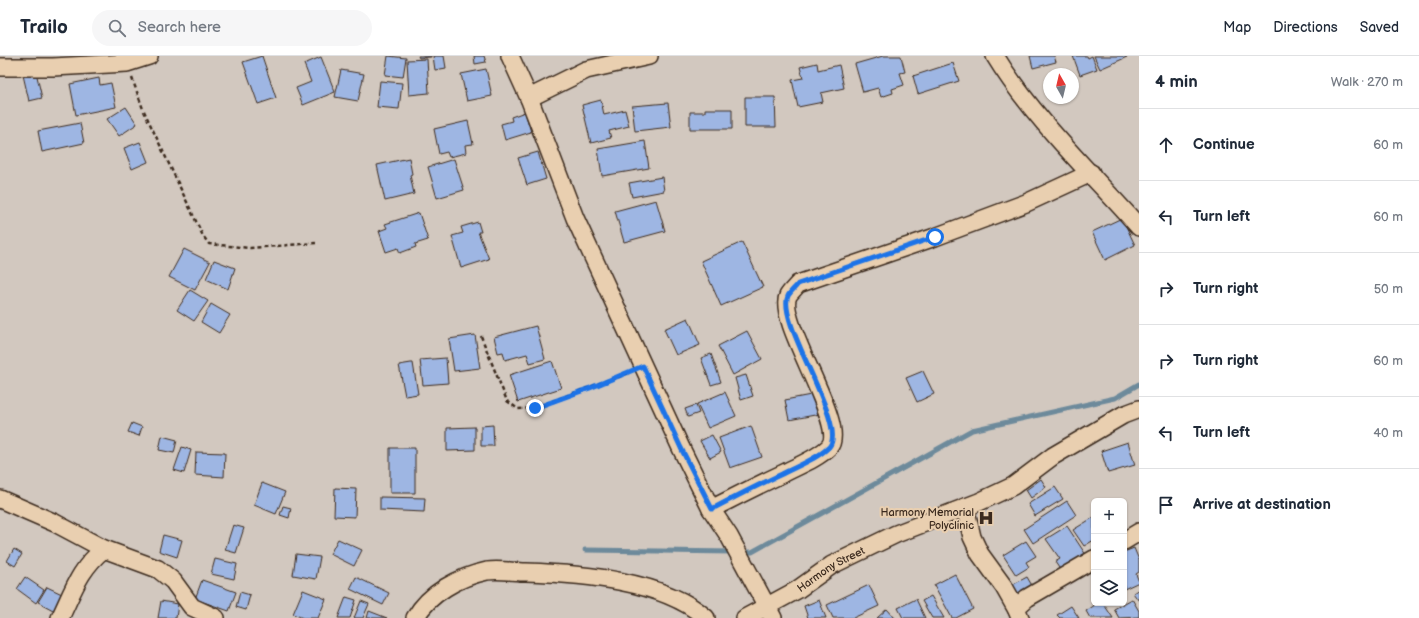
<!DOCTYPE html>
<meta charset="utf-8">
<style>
body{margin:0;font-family:"Balsamiq Sans",sans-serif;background:#f6f6f7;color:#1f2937}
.controls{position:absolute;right:12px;bottom:12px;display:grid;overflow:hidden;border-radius:6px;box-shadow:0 1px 3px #0004}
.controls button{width:36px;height:36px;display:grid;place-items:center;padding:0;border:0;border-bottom:1px solid #e0e1e3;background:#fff;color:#1f2937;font:20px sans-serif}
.compass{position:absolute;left:1043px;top:12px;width:36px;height:36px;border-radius:50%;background:#fff;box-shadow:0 1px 3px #0004;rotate:352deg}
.stop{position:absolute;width:12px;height:12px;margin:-9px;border:3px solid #1a73e8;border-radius:50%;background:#fff}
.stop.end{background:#1a73e8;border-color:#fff;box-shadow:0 1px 4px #0008}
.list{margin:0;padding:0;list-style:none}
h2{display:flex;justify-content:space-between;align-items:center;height:52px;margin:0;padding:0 16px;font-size:17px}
h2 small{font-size:13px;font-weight:400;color:#747a83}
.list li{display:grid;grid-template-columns:26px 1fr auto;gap:12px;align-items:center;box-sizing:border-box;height:72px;padding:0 16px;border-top:1px solid #e0e1e3}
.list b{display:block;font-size:15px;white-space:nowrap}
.list em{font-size:13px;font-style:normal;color:#747a83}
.icon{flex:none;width:22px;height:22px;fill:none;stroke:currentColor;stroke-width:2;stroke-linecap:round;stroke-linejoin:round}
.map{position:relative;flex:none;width:1139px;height:562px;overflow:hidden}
header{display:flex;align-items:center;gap:24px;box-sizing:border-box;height:56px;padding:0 20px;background:#fff;border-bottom:1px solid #e0e1e3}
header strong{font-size:19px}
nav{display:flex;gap:22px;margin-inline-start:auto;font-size:14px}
.search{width:280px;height:36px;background:#f6f6f7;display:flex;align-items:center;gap:10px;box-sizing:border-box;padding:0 14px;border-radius:22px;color:#747a83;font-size:15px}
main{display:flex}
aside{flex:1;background:#fff}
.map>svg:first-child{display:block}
</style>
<header>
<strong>Trailo</strong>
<div class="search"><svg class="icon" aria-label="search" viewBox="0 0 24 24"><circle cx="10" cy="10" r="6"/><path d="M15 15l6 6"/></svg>Search here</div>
<nav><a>Map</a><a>Directions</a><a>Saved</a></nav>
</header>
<main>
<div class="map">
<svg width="1139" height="562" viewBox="0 0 1139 562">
<rect width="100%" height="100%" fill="#d2c8bf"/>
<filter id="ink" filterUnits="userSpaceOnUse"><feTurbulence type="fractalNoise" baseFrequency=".025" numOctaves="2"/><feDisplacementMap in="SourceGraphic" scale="8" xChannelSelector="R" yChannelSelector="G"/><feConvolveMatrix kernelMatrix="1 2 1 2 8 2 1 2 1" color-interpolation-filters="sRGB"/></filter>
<g filter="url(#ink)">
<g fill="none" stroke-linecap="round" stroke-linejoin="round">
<path stroke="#6d8a9b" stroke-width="5" d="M585,494L734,496
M742,496H752L972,374L1115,342L1139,328"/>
</g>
<path fill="#9eb6e3" stroke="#3b2a1e" d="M262,0L276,42L258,48L243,6Z
M388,0L406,2L403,21L385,19Z
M418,0H431V1L419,2Z
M433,0H444L446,12L435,14Z
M474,0H484L486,6L475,8Z
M883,0H901L905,16L900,17L904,29L892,33L893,37L881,41L878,32L863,36L855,8Z
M1030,0H1054L1056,6L1033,12Z
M1073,0H1087L1088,2L1092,0L1097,13L1080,19Z
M1094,0H1126L1127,1L1100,13Z
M321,1L335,36L303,49L296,32L311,26L304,8Z
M427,3L429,37L409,39L407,4Z
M817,7L818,14L839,9L844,32L821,37L823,46L798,51L792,24L803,22L800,11Z
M953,7L959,25L918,38L913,20Z
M486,13L492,40L467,45L461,18Z
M341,14L364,18L358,45L335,41Z
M36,16L42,42L29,45L23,19Z
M99,22L100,29L111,27L116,51L76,59L70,28Z
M380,25L402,27L399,53L377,51Z
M745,41H775L776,71H745Z
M601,44L604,59L625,54L629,70L609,75L611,82L591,87L582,49Z
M668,47L671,71L635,75L632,50Z
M126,51L137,68L119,80L107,63Z
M705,53H732V73H690V56H705Z
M525,56L531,76L505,84L501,68L512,65L511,61Z
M468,65L473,88L465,89L466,97L449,101L447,96L439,98L434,73Z
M80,67L84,87L42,96L38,75Z
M645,85L649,112L602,120L598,93Z
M140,86L148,106L132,113L124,92Z
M538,96L546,123L527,129L518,102Z
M409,102L412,118L410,119L414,138L385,145L377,109Z
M454,103L464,134L437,142L428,111Z
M662,121L664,135L632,141L629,127Z
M656,144L665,175L624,186L615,155Z
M419,157L428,184L415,188L416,191L400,197L398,192L386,196L379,175L387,172L385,168Z
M1122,162L1135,189L1105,204L1092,176Z
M478,166L481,176H478L489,203L461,212L452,180L463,177L461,171Z
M742,186L763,231L721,250L701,205Z
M184,193L210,206L195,234L169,221Z
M214,204L235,212L228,233L206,223Z
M190,234L208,245L194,265L177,254Z
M211,248L230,259L219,277L201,266Z
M688,262L700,289L676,299L664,273Z
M536,270L545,303L530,307L527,298L505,304L503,296L498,297L494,281Z
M747,275L762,303L733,319L718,290Z
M475,279L480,312L454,315L449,283Z
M711,298L721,326L711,329L701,302Z
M446,302L448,327L423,329L420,304Z
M552,305L561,332L518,346L509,319Z
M411,307H413L418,338L405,340L399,309Z
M923,315L934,338L917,346L906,322Z
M746,319L753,340L741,344L735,322Z
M725,336L736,360L708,372L697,348Z
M816,338L820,358L789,364L785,344Z
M696,349L699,357L688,361L685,353Z
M132,367L142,371L139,380L128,376Z
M493,369L494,390H481V370Z
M751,370L762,401L730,412L719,382Z
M475,371V394L447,395V372Z
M712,379L721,396L710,402L700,385Z
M162,380L177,384L174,397L159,394Z
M1128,386L1135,409L1108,417L1101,395Z
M182,391L191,394L184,417L174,414Z
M390,392H415V437H390Z
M196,396L225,397L224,421L195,419Z
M1041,423L1046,431L1031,442L1026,434Z
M262,427L285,436L276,458L254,449Z
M1055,431L1063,443L1035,460L1028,448Z
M335,432L356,433L355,461L334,460Z
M380,441L425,442L424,456L380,454Z
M1067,445L1076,459L1033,487L1024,473Z
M283,450L291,452L289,462L280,459Z
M1094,461V484L1084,490L1073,474Z
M233,469L244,472L236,497L225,494Z
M1067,470L1086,499L1061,515L1055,506L1060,503L1046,483Z
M163,479L182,484L177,501L159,495Z
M338,483L362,494L354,510L330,498Z
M1026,485L1036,500L1026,506L1029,511L1016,519L1003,499Z
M1134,492L1139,504V516L1136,518L1139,526L1124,533V496Z
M14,493L22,498L15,510L7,505Z
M296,498L320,501L316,523L293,519Z
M215,503L237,508L234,523L211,518Z
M955,518L973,553L956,562H952L934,529Z
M25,521L44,534L36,547L17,533Z
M356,521L389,537L383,549L350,533Z
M1027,521L1034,533L1018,542L1012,529Z
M202,524L236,536L229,555L195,543Z
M869,529L879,550L853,562H833L827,549Z
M47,531L64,539L55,555L38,546Z
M1139,533V545L1133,537Z
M303,534L326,543L318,562H303L293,558Z
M240,536L250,539L246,554L236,551Z
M931,540L944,562H932L922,545Z
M346,541L356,544L350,562H338Z
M916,543L925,562H903L898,552Z
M1132,543L1139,555V561L1119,562L1114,553Z
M819,544L826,562H808L804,550Z
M161,545L178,548L176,562H158Z
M361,545L369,548L363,562H354Z
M1098,547H1103L1113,562H1090L1086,555Z
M1071,550L1079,562H1060L1057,559Z
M887,553L895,562H877Z
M369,555L387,562H367Z"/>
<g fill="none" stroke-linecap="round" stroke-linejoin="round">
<defs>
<g id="minor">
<path d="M510,0L529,42L575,162L681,392L711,453L729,480L773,562"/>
<path d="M995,0C1032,61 1091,117 1139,171"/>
<path d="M0,11H53L127,7L149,0"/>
<path d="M529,42L586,14L649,0"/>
<path d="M0,443L55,467L104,493L158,513L173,525L192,551L216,562"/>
<path d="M965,451L972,481L980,498L1004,531L1017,554"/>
<path d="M711,453C735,441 758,429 782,418C797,410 817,403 829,391C849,370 776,266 788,240C790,236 795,232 798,228L935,181L1026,147L1091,117"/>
<path d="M1124,485L1139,476"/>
<path d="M60,562C73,535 80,512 104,493"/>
<path d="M415,562C429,537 459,521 487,515C499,513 514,516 526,516C581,518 664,524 706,562"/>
<path id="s1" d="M745,562L797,534L832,509L896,478L979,446L1013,430L1053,400L1123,359L1139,353"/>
<path d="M1020,562L1017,554L1019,549L1027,542L1094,503"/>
</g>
</defs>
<use href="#minor" stroke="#3b2a1e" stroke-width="20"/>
<path stroke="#3b2a1e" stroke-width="2.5" stroke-dasharray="4 3" stroke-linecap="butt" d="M132,22L143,53L203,180L209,188L250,192L316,187
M481,280L507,345L518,353L535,352L628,317"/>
<use href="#minor" stroke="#e9cfb0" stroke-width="17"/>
</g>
</g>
<g fill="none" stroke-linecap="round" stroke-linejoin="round" filter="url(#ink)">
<path stroke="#1a73e8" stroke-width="5" d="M535,352L590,332L643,310L681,392L712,453C735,441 758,429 782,418C797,410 817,403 829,391C849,370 776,266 788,240C790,236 795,232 798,228L935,181"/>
</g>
<defs>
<symbol id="hospital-bare" viewBox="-9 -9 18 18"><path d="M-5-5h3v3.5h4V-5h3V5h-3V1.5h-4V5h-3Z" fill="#3b2a1e" stroke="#e9cfb0" stroke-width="2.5" paint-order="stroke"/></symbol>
</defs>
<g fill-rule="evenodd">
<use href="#hospital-bare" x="975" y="451" width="22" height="22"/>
</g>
<g text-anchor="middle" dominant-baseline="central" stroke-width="4" stroke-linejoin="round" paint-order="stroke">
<g font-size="11" fill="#3b2a1e" stroke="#e9cfb0" text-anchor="end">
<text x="974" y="456">Harmony Memorial<tspan x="974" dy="13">Polyclinic</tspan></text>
</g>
<g font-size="11" fill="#3b2a1e" stroke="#e9cfb0">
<text stroke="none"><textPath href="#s1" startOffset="99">Harmony Street</textPath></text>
</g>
</g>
</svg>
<div class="controls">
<button>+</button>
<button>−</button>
<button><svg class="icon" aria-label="layers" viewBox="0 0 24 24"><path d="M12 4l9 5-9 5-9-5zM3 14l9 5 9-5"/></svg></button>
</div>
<svg class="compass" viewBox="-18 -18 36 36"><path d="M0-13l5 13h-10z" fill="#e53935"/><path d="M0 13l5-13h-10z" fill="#747a83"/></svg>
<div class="stop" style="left:935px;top:181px"></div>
<div class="stop end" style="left:535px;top:352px"></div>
</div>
<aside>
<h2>4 min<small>Walk · 270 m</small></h2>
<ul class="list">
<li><svg class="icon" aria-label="ahead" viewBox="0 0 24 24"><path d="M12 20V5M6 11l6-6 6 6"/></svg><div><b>Continue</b></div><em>60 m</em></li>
<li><svg class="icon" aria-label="left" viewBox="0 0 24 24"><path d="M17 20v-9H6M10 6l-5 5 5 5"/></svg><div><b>Turn left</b></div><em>60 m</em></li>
<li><svg class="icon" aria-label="right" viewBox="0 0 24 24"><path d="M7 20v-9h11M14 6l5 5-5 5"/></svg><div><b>Turn right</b></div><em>50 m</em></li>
<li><svg class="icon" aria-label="right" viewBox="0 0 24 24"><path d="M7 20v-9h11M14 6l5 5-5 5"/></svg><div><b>Turn right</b></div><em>60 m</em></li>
<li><svg class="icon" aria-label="left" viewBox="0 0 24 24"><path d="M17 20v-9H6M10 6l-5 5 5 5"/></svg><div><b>Turn left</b></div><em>40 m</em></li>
<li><svg class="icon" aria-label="arrive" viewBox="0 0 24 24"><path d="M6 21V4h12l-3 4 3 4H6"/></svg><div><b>Arrive at destination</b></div></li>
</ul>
</aside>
</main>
